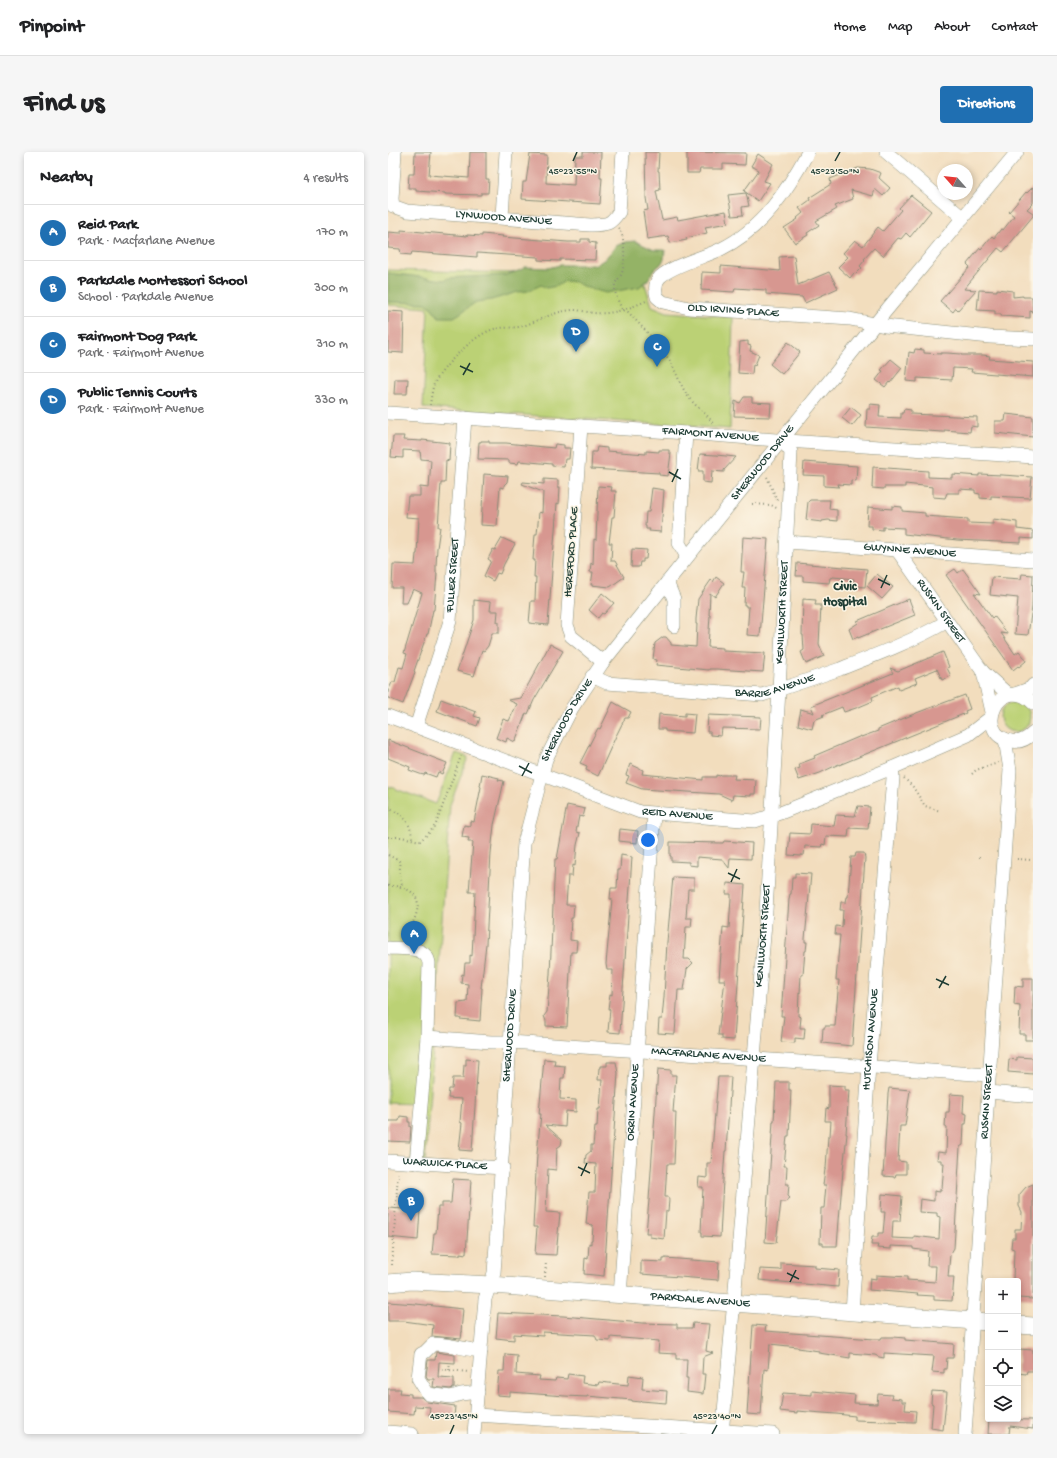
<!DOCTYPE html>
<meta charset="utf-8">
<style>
body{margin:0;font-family:"Gochi Hand",sans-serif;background:#f6f6f6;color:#202124}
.controls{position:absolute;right:12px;bottom:12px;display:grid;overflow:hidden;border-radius:4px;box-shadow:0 2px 6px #0003}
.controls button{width:36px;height:36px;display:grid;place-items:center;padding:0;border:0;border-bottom:1px solid #e0e0e0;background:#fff;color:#202124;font:20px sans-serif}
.compass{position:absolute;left:549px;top:12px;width:36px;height:36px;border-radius:50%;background:#fff;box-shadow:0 2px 6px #0003;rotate:297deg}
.you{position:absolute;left:260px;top:688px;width:14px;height:14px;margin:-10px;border:3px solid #fff;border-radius:50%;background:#1a73e8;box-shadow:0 0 0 6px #1a73e833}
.badge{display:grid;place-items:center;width:26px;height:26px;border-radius:50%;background:#1f6fb2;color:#fff;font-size:13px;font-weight:700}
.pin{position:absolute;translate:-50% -33px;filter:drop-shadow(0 1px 2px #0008)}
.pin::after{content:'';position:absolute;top:21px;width:14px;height:12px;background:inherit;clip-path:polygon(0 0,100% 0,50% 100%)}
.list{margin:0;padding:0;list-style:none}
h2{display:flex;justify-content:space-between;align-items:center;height:52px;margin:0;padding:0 16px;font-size:17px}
h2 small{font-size:13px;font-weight:400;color:#757577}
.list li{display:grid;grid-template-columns:26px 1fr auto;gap:12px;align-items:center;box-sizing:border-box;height:56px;padding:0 16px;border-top:1px solid #e0e0e0}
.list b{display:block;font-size:15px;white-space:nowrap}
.list p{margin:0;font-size:13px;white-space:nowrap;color:#757577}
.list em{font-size:13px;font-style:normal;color:#757577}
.icon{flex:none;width:22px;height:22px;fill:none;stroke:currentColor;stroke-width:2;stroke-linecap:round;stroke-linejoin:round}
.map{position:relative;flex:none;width:645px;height:1282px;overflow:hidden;border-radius:4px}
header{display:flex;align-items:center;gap:24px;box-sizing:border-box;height:56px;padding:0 20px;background:#fff;border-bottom:1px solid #e0e0e0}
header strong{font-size:19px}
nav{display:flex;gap:22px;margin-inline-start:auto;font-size:14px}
.intro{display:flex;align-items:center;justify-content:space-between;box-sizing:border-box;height:96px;padding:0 24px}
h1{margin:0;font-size:28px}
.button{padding:10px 18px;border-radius:4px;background:#1f6fb2;color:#fff;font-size:14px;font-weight:700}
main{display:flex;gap:24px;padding:0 24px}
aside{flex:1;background:#fff;border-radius:4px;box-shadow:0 2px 6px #0003}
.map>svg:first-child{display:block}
</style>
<header>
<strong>Pinpoint</strong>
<nav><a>Home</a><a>Map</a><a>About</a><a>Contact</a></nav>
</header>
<div class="intro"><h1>Find us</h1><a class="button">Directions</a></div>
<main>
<aside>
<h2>Nearby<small>4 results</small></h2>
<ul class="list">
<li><span class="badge">A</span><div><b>Reid Park</b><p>Park · Macfarlane Avenue</p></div><em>170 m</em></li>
<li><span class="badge">B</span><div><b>Parkdale Montessori School</b><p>School · Parkdale Avenue</p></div><em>300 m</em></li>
<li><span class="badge">C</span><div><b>Fairmont Dog Park</b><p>Park · Fairmont Avenue</p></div><em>310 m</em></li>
<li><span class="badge">D</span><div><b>Public Tennis Courts</b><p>Park · Fairmont Avenue</p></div><em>330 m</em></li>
</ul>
</aside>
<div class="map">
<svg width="645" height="1282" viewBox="0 0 645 1282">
<rect width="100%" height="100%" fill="#fcf5e5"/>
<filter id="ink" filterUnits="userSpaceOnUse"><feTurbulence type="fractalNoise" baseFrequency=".025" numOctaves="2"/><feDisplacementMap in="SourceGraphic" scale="8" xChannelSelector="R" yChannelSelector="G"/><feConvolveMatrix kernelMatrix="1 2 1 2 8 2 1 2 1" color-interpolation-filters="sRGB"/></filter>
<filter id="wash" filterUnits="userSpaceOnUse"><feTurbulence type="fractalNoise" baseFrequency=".012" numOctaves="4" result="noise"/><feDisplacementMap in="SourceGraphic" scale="16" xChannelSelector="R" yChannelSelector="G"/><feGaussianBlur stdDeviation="0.9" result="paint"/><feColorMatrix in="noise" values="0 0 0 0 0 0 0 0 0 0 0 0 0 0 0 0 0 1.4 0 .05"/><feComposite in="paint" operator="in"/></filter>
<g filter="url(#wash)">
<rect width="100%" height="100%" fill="#f2ddbd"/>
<path fill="#bbd175" stroke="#6d8754" d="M256,111L257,132L264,154L279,160L345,165L342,277L35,256L40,156L0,153V118L215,123Z
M612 565a15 15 0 1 1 30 0a15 15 0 1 1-30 0Z
M68,601L80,605L62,653L37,1011L23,1010L28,952L0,951V634L48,652Z"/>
<path fill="#94b366" stroke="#5a784d" d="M247,89L266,98H277L276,107L273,112L266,118L259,129L251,135L218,141L196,135L188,130L177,129L169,134L158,136L153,133L140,139L130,140L103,148L88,150L71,162L66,165H51L42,154L38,151L0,150V121L56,128L61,126L118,123L133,118L137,115L160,116L172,113H208L217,107L228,94L237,90Z"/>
<g id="blocks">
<path fill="#d79790" d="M27,0H43L41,23L81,26L82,0H98V27H101L100,41H93V43L57,42V41L28,39V36H20L21,22H26Z
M195,0H213L212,26H214L212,52L134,47L135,30H138L142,2L159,3L158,31L186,33L187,4H195Z
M257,0H271L270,19H271L272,38L268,39L274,68L289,65L290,68L338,59L340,71L317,75L319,81L298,86L299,88L282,91L280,84L259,87L255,59L260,58L258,46Z
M299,0L358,1L357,13L335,12V17H312L311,21H299Z
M370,2L385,12L376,29L382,31L370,49L356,39L371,18L363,14Z
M470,16L482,17L493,21L491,26L502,36L495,44L487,37L485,44L463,38L465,47L447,54L449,57L428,69L431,73L419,81L420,83L407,91L396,76L410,67L409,66L415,61L411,56L422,48L421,46L443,32L442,27Z
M645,35V51L639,57L645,61V64L615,100L610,96L576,137L588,138L570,158L568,156L565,160L552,149L582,115L579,112L592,96L593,97L604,84L606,86L613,77L615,78L626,64L621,60L638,40L639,41Z
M358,41L361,54L354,55L355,63L344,64L340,43Z
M523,43L543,59L522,85L518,81L513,87L510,86L495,104L486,96L476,107L477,108L472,114L474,116L468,122L466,121L462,126L450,115L460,105L455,101L467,88L475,94L490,75L495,79L513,58L511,56Z
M13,78L79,84V83L94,84V82L115,84L114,85L180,90H193V87H201V90L208,91L207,108L172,107V109L150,108V105L89,101V105L24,100L23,103L13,102L12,97L0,96V80L13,81Z
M406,104L410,133L441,120L450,136L417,151L414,145L378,142V138L347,136L346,140L313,138L314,120L333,121V114L392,119L391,105Z
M609,137L625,139V145L635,144V145H644L645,160L642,159V166L613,164V162H607V159L589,158L591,138L609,139Z
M0,159L16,160L15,201L0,200Z
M360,189V193L363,194L362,199L371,203L367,213L365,212L364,222L350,221L352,190Z
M400,190L412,200L394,222L382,212Z
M527,197L536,198V201L553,202V201H559L573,202V203H595L602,204L601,207L645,210V225L583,220L584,217L565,216L564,228L529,226V230L518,229L521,200L526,201Z
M503,207L514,216L502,231L501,230L497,235L488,228L495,219L493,218Z
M7,227H20L19,242H6Z
M356,245H364V250L383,251L382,265L346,264L347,249L352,251Z
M482,252L492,253L491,265L513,266V261H515L516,257L523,258V262L589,265V275L583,274L582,280L556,278V280H554L478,275L479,257H482Z
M463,255L473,263L464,274L454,266Z
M618,262L645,265V285L607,281V269H617Z
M5,284H16L15,288L34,289V288L62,291L61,309L58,308L57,331H53L50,375H52L49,396L48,413V421H49L46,458H45L40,482H39L26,519L27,520L15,552L0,546V540L4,530H7L11,515L15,516L19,502L16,501L34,441L25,437L19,451H13L14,436H4L5,412L27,413L28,402H29L31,366L18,365L20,344H32V335L41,336L43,308L33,307L32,299L15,298V306L3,305Z
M93,289H101V291H118L166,296L167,292L176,293V296H182L181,307H177L176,315L164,314V312L131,309L130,312L121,311V308L90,307L91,290H93Z
M209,295L219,296V299L258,302V299L271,300V298H281V301H283L280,324L271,323V321L203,317L204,300H208Z
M312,302L328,303L348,305L336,318V320L324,319L323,331L315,330V319H310Z
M416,310L469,314L468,329L463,328V333L450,332L451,335L436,334V324L415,323Z
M485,315L540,319V325L564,326V322L591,324V322L614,323L644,325L642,346L603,344V347L592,346V342L587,341V338L571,337V341H559L557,346L545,345V335L517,332V335H496V337L484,336Z
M96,322L120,324L119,330L116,333V336L112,335L109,374L93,373Z
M156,327L170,328V335H172L171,352L169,351L160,473L141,471L143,449H148L147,448L148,425H146L147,408H145L147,382H149L151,360L154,361L155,340L134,332L135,330L156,332Z
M210,334L224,335L223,339H228L226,365H224L221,391H224L223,409H227L236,425L222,435L203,433L205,420H202L203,411L205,412L206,387L208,388Z
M264,336L276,338L273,380L261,379L262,377H258V374H257L258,360H261Z
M422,348H442L441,357L449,358V369L440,368L434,369V370L418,368L420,350Z
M504,354L514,355V359L537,361V364L580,367V371L605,372V367L629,370V377L645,379V387L633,386V391L569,388L516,382V376L495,375V378L484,377V374H479L480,355L504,357Z
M355,385L380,387L372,484L359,483L361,455H358V453H356L357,436H354L356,420H353Z
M114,386L127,392L116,412L112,422L109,421L105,429L96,424L103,409L100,407L105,397L107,398Z
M244,397L259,398L258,407H255V410H252L251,415H243Z
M409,411L479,417L477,435L465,434L466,427L445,425L442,426L441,431L415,429V424H408Z
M567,417L570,421L575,417L593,442L586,441L604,466L606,464L620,482L613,481L627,502L631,499L636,505L638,509L631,515L630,514L625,518L558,423Z
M489,422L505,435L494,447L479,434Z
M634,422L645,423L644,455L640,483L627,482L630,446L602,443L604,425L633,427Z
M328,425L336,431L327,445L322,441L321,463H322L320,495L335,496V499L377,501L375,520L328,517H321V518L268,513L269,508L265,507L267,491L275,485H278L283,491V493L308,495L309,472H308V467L310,447L323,428L325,430Z
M214,441L226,451L216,462L214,461L210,466L201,458Z
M415,447L428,448L427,453H433L431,492L436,504L418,512L413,500L416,498L415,483H414Z
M521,447L527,463L470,486V485L465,487L461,477L470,471L469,469Z
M86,448L103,450L102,459H110L109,470H111V481H104L100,494L96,499L94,498L86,524L69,519L86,468Z
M162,492L175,499L146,548L140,562L138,561L127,590L119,586L118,590L108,586L115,567L121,569L129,552L120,548L133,546Z
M555,500L561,515L559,516L563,524L554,528L549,517L527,526L529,531L511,538L510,534L484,545L485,549L471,555L456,560L454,555L434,563L436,564L426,568L424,577L410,573L413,557L426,561L423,554L505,521L502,516L510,519Z
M577,543L582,557L577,559L578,561L451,613V612L432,621L411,628L407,618L412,616L411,612L427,606L426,604L473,584V585L490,579V577L531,560Z
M53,547L88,560L86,564L92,566L89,574L49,559Z
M225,550L243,560L240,566H237L228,584L210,624L198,618L199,614L192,611L210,576L212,577Z
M297,561L307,562L305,581L277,579V577H270L271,562L297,564Z
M320,563L373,565L372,577L334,576L333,584L322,583V580H319Z
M0,588L59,611L54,622L50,620L48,625L37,621L36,623L32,622L21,618L22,615L0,606Z
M242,612L255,618L254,622L315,628V625H328V623L332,624L333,623H347L346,627L368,628L367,642H363V644L345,643L344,648L331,642L254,637L238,631L241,624L238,623Z
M94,622L111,626L110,628L116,629L106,673L103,701L98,792L93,836H94L92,869L72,867V866H69L70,851L79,850L80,832L73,831L74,822L76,823L77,811H82V803L84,804L86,765L87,740H81L85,690H80L81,686L74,685L76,673L82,674V669L86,670L93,635L92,634Z
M179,653L197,657L195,665L191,664L188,680L192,681L189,693L187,714L185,713L184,724H180L178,753H186L185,766H183L182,788L189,789L188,800H183L179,875L158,874V869L156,864L159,860L162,822L167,707H169Z
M470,654L482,655L480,677L461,676L460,685L438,684L437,693L434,692L433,695L417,694L416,703H413V704L400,703L402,681L422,682L423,672L446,674L448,663L467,664Z
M232,677L250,679L249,691L231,689Z
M336,689L364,691L363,707L342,706L341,716L334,707L309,705V714L301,713V710L283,709V704H282V690L335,691Z
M468,701H476L477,706L464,894L434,891L435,876H437V874H447L451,828H448L452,783H447L448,774L454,775L455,758H452L453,750H458L459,745H460L463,705H467Z
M233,703L244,705L232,881L220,880L222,857H220L222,842L224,843L225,818H219L218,812L224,747H222L223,736H229L230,718H232Z
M407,721L423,722L417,787V790H419L418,799H417L415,823H413L412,841L411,840L410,864L413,865L412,876H417L416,887L407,886V891L393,890L396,864H393L401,747L402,742H403L404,725H407Z
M285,725L306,726V737H300L298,766H304L303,775H298L296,807H301L305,811L299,817L296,838H290L287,882H285L270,881L271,867H274L276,845L279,790Z
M339,731L357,733L346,888L334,887V883H330L337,828H331L335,775L341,776L343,746V742H338Z
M635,826H645V888H637V882H631L632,854L626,853L627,834L635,835Z
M629,905L645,906V922L620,920L621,907L629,908Z
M78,907L90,908L84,999L71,998L74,971L72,970L74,947L60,946L61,937H64L65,926H75L76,913H78Z
M156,907L167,908L166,913L177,914L176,926H173L172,947L188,948V960L178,959L177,975L157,973L174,988L173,993L169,996L168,1018L160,1017L158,1060L172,1061L168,1103L147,1102L149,1075H145L149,1002L153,962H151Z
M219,910H228L230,921L216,1124L196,1122L197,1106L200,1107L201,1091L203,1092V1088H204L205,1073L198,1072L201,1040H207L208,1012L197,1011L198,1003L203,999V993H205L207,975H209L210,957H212L214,928H210L211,916H212V914H219Z
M270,917L283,918V923H288L285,960H288L286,1012H279L277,1045H280L281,1048L280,1059H278L276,1087L262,1085V1081H258L261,1048Z
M330,925H343L338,999H337L335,1028L332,1085L314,1084V1080H313L315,1035H310L311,1025L319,1026V1011H323Z
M388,930H401V938H403L401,984H399L396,1014H399L398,1032H401L400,1044L402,1046L397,1050H393L388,1091L377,1090L385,969H386Z
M441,933L457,934V938H461L458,982H459L455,1018L449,1094H435V1091H432L433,1056H436L438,1033H435L437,1017H438L440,984H442L443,969H437L438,956L441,957Z
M501,936L522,938L517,974H512L510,1009L518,1010V1022H508L507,1025L495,1024L500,942Z
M562,942L576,943L575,961L579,962L578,972H576L575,993L572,995L566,1096L562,1103L560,1125H566L564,1149L546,1148V1144L529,1143L530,1142L481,1138L482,1126L488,1127V1123L519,1125V1128L547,1130L548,1114H539L540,1099L525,1097V1095L503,1094V1097L489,1096L490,1093H483L484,1085H490V1081H495L497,1060H493L494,1042L514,1044L512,1069H505L504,1086L526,1087V1084L551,1087L552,1065L549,1064V1061L531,1060L532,1047L546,1049V1039L552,1040V1037H554L556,1011H553V1008H549L550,1000L558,1001L559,975H557L558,960H561Z
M12,964L20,965V970H22V975H23L22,990L0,989V969H11Z
M65,1027L83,1028L78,1102L72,1101V1103L44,1102L46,1081H48L50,1055H54V1051H63Z
M645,1032V1147L630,1146V1129H625L626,1097L623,1096L624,1086H627V1077H633L634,1060L631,1054V1043L638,1035Z
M0,1056L32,1058L30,1088L0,1085Z
M277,1106L331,1110L330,1128L253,1122V1109L275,1110V1107H277Z
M393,1111L427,1113V1116L451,1118L450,1135L371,1128L372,1117L393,1118Z
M0,1150L28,1152L75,1157L73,1180H74L73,1187L44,1184L45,1173L16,1169H0Z
M110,1161L175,1164L254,1171L289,1172V1176H304L305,1171L321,1172L318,1199L325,1201L315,1205L314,1222H317L315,1242L299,1240L300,1226H298L299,1207H288V1202L270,1201L271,1189L222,1185V1189L209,1188L207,1183L155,1180V1184L126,1182V1188L108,1186Z
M365,1173L378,1174L377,1179L486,1187H493L494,1185H505L517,1186V1188L566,1192L565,1206H559L558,1217H556V1221L544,1220L546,1204L496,1201V1206L491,1205L487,1203L462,1201V1206L431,1201V1199L410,1196V1195L382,1192L380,1218L376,1217L373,1263L359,1262Z
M630,1197L645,1198V1219H639L638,1222L630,1221Z
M48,1200L67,1203V1211L51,1210L50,1225L66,1226V1236L62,1237L45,1235L46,1227H40L38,1224L40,1208H47Z
M117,1202L129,1203L128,1222L152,1224L151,1228L167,1229L168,1226L179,1227L180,1222L195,1224L194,1231L210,1233L211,1230L240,1233L241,1223L255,1225L254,1237L279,1239L278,1251L253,1249L252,1250L244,1249V1248L199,1244V1245L177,1244L122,1240V1244L109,1243L111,1219H116Z
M0,1237H13L12,1241L23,1242V1245H33L39,1250L67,1254L66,1266L41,1264L42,1255L27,1254L26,1262L0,1260Z
M424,1239L467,1243L466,1251L489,1252L490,1242L504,1243L503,1246L514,1247V1250H518L517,1258L528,1259L527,1270L467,1268V1264L448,1262L409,1259V1261L392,1259L395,1241L424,1243Z
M544,1239L559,1240L555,1278L543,1276L545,1252L543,1251Z
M601,1267L645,1268V1277L622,1274L621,1282H600Z"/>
</g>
</g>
<g filter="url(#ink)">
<use href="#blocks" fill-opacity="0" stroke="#888d78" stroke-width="1"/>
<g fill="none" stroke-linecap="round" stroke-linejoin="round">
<defs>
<g id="minor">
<path id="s1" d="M7,0L4,47L5,54L19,59L202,73C219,72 221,74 231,60L235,0"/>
<path id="s2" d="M420,0C399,39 374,77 333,97C317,105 285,113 272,125C266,131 267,138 269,145L275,150L301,156L462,167L497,174L602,185L645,187"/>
<path d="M498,0L575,66"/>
<path d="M114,65L118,0"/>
<path id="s3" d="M0,261L298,281L414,290L645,305"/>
<path d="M193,274L179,473L183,484L215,510"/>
<path d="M298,281L291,391L299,405"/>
<path id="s4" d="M399,390L645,408"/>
<path id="s5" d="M509,398L595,520L621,543"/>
<path d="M279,430L286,447V474"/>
<path d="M595,520L604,560"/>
<path id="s6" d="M204,524L219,531L374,543C400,535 426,526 452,517C488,503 525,489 558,470"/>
<path d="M627,542L643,536L645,533"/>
<path d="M645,551C612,519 584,582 623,589C631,591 639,587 645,581"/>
<path id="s7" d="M0,564L252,660L367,669L395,660L504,616L580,583L603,565"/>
<path id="s8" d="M28,575L62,469L77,266"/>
<path d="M0,796C14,797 38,793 41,811L39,885L28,1011"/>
<path id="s9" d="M39,885L103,890H122L601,923"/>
<path d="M600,940L645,944"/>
<path id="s10" d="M0,1009L115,1016"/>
<path id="s11" d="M232,1144L266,662"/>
<path id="s12" d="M464,1160L481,914L505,626L504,616"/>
<path d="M90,1240L73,1242L63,1245L40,1242L30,1226L33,1202L37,1200L45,1192C62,1192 76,1197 93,1199"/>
<path d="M88,1263L385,1282"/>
<path d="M0,1280L24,1282"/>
<path id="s13" d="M86,1282L97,1147L106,1121L136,691L158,607L184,556L215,510L487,172L629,0"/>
<path id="s14" d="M334,1282L347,1137L378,759L391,538L403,300L394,288"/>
<path id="s15" d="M577,1282L622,618L617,587"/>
</g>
<g id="major">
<path id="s16" d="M0,1131L24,1129L103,1133L600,1170"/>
<path d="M630,1173L645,1174"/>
</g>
</defs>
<use href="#minor" stroke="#888d78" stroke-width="14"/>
<use href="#major" stroke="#888d78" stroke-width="18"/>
<path stroke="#888d78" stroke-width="2" stroke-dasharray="1 3" stroke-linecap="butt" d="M231,76C237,83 238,114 233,123C230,128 226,130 227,137C227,144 232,152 234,158L240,160C255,176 270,191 282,209C289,221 293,236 302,247C309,256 320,262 325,272
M42,253C43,246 44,238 46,232C55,214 84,185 103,178C113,174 125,177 135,174C152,168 167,159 185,158C192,158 198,160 206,161C224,163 242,156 258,149
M379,325L389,348
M364,352L383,353L390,357
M584,622L588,618L610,611
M516,626L525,635L537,654L552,659
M0,655C14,662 23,670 24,686
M0,685H14L32,689L42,680L48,672L73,604
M0,703C19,713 10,707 12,725C12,729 14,731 14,734
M591,705H595
M629,707L643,708
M0,734C15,733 34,740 29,759C27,769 21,776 20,786
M4,1113L10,1021
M157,1125L158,1109
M50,1217L81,1220
M61,1218L62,1210"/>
<use href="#minor" stroke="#fff" stroke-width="13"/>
<use href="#major" stroke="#fff" stroke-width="17"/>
</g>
</g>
<path fill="none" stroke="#1f3d34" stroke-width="1.5" d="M185,9L189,0M447,9L452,0M72,214L85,220M75,223L82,211M281,320L293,327M284,330L290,317M490,427L502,433M493,436L499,423M131,614L144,621M134,624L141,611M340,721L352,727M343,730L349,717M548,827L561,833M551,836L558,824M190,1015L202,1021M193,1024L199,1011M399,1121L411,1127M402,1130L408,1118M62,1282L66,1273M324,1282L329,1273"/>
<g text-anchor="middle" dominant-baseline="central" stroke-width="3" stroke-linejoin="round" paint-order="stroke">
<g font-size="12" fill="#1f3d34" stroke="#fcf5e5">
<text stroke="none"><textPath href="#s1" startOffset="166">LYNWOOD AVENUE</textPath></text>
<text stroke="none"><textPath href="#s2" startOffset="300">OLD IRVING PLACE</textPath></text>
<text stroke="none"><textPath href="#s3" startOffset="323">FAIRMONT AVENUE</textPath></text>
<text stroke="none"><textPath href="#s13" startOffset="1049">SHERWOOD DRIVE</textPath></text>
<text stroke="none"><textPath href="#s4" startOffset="123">GWYNNE AVENUE</textPath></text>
<text transform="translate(184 400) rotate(-86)">HEREFORD PLACE</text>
<text stroke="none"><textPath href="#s8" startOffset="157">FULLER STREET</textPath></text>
<text stroke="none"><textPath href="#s5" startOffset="75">RUSKIN STREET</textPath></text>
<text stroke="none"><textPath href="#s14" startOffset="824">KENILWORTH STREET</textPath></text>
<text stroke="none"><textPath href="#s6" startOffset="186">BARRIE AVENUE</textPath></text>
<text stroke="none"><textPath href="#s13" startOffset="725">SHERWOOD DRIVE</textPath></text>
<text stroke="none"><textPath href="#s7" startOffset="307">REID AVENUE</textPath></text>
<text stroke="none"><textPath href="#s14" startOffset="500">KENILWORTH STREET</textPath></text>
<text stroke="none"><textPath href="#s13" startOffset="401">SHERWOOD DRIVE</textPath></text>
<text stroke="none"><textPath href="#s12" startOffset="273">HUTCHISON AVENUE</textPath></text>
<text stroke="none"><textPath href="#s9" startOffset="282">MACFARLANE AVENUE</textPath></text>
<text stroke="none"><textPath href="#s11" startOffset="194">ORRIN AVENUE</textPath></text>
<text stroke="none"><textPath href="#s15" startOffset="333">RUSKIN STREET</textPath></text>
<text stroke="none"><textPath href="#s10" startOffset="57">WARWICK PLACE</textPath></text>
<text stroke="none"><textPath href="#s16" startOffset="313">PARKDALE AVENUE</textPath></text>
</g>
<g font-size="13" font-weight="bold" fill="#1f3d34" stroke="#fcf5e5">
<text x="457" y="435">Civic<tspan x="457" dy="15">Hospital</tspan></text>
</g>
</g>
<g font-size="10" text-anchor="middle" fill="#1f3d34" stroke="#fcf5e5" stroke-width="3" stroke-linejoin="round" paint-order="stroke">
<text x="185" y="22">45°23'55"N</text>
<text x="447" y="22">45°23'50"N</text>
<text x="66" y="1267">45°23'45"N</text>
<text x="329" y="1267">45°23'40"N</text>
</g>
</svg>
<div class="controls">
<button>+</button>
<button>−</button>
<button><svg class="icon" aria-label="locate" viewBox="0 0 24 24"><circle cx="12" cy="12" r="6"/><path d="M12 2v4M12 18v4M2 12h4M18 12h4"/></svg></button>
<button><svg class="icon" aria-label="layers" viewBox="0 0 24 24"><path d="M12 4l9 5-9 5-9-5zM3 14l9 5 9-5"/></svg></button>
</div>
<svg class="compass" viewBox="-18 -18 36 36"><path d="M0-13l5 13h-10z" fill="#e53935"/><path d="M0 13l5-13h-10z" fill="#757577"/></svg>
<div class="you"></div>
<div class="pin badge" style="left:26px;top:802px">A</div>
<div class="pin badge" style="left:23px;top:1069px">B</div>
<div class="pin badge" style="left:269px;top:215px">C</div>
<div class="pin badge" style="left:188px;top:200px">D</div>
</div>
</main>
